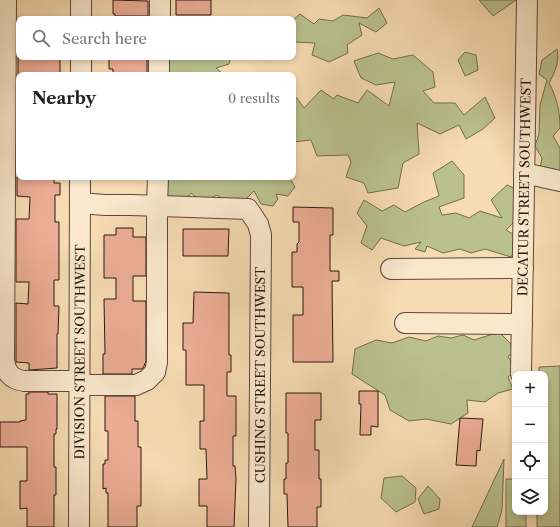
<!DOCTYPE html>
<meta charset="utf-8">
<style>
body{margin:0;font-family:"Libre Caslon Text",serif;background:#f6f6f6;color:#202124}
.controls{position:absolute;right:12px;bottom:12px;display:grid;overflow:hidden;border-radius:8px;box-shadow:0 2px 6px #0003}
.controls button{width:36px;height:36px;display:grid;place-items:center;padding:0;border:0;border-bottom:1px solid #e0e0e0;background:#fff;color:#202124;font:20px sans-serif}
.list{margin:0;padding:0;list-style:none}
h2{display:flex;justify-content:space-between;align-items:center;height:52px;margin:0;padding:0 16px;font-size:17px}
h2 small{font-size:13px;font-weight:400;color:#757577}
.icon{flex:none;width:22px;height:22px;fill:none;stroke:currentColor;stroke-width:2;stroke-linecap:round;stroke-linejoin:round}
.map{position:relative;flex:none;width:560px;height:527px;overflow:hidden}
.search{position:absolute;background:#fff;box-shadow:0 2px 6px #0003;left:16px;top:16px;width:280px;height:44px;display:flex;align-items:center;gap:10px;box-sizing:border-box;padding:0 14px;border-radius:8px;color:#757577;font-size:15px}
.panel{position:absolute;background:#fff;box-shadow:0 2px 6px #0003;left:16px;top:72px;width:280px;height:108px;border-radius:8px}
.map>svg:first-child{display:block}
</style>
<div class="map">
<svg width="560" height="527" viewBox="0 0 560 527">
<rect width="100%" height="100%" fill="#f7dbb2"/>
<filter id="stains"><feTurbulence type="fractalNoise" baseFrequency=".005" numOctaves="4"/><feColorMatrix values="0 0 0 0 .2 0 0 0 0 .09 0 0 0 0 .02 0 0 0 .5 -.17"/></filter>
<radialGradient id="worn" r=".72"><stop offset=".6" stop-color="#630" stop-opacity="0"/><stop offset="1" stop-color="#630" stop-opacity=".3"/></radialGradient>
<path fill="#bac18e" stroke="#726c50" d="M479,0H516L493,16Z
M379,8L387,23L376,32L359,23L362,35L347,45L348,53L329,62L312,55L315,43L294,42L293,41V20L300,14L314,24L319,19L333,21L343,15L367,18Z
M557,49C560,61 555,72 549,83C557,98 560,111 560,128L553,136L560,148V178L539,174L542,158L535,146L539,134L540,105L547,80L539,74L542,60Z
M465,52L476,55L478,70L465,76L458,60Z
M378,53L393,59L413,55L433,72L435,87L423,91L434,103H455L464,115L485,97L495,118L483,129L466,139L459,125L440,134L417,123L419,154L403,163L398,188L368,193L364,183L346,177L351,162L348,155L317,156L311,140L293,142V93L304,108L321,90L334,99L337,95L358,103L367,90L389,106L395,82L376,85L361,78L354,61Z
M166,57H231L229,64L216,68L224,75H154Z
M452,161L464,175V198L439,207L442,215L456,213L469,218L480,211L502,218L491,200L507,185L518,190L517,219L506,230L521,239L511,257L485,249L471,253L460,249L443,253L427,246L425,252L415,249L421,242L404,246L381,238L372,250L361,243L367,226L357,213L364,200L382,211L394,205L405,212L424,202L439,196L433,173Z
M153,177H289L295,187L288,196L276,194L278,199L273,206L261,204L254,191L244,201L237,198L227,202L217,195L202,202L191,193L183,203L165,210Z
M499,332L511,344L512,354L508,356L516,371L508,377L513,389L498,393L485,402L467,400L468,413L451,424L426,419L409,421L390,410L385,395L352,374L355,349L376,340L392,343L409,337L426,341L438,336L451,338L463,335L474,340Z
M560,366V527H537V512H545V374H539V367Z
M504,459L502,510L497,527H472Z
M402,476L416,488L415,502L396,512L381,498L384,478Z
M506,479H515V512H526V527H506Z
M428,486L440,499L439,509L424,514L418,499Z"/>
<path fill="#ecad97" stroke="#291811" d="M113,0L148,1V16H115V14H113Z
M176,0H211V15H176Z
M18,57H60V75H18Z
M109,57H147V75H113V69H109Z
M17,177H54V183H60V195H55V222H59V280H54V306H59L58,334H57V368L29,370V363L16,362V303L28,304L29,282H16V219H29L30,197L17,196Z
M293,207L333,208V235H330V271H339V281H332L333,362H293V315H303V287H292V252H297V244L299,242V222H293Z
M116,228H133V237H146V276H133V301H146V361L144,366L142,369H132V374H103V354H105L104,299H116V278H104V235H116Z
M183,229H229L228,256H183Z
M194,292L229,293V355H231V372H227V396H236V436H233V466H235L236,479L234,527H207V506H199V479H207L206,449H200V421H204V385H186V350H183V323H193Z
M359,391H378V427L371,426V435H360L361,404H359Z
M29,392H48V394H57V429H56V434H54V467H56V495H54V527H27V508L20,509V481H27V447H0V422H20V421L26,420V394H29Z
M286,393H321V420H315V450H319V479H321V507H317V527H288L287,494H284V479H286V463H288V433H286Z
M105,396H135V421H138V447H141V506H137V527H108V493H106V488L103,489V464H105V460H108V431H105Z
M460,418L483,419L480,451L477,450L476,466L456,465Z"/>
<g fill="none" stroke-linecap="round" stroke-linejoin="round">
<defs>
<g id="minor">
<path d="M6,0L4,360C6,373 11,379 24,381H74L88,385H136L147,380L155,372L157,362V206L158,177"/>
<path d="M81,19V0"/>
<path d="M160,19V0"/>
<path d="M81,75V57"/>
<path d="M159,75V57"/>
<path d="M524,173L560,181"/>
<path d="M80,203L105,205H131L248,209L258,224L261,235L259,527"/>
<path d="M391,269L523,268"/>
<path d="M405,323L522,324"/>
<path id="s1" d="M521,374L527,0"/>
<path id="s2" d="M79,527L80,177"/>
</g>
</defs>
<use href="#minor" stroke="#5c4939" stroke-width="22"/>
<use href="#minor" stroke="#fae8cd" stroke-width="20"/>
</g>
<g text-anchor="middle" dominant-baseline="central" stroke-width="3.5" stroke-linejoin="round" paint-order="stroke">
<g font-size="13" fill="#291811" stroke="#fae8cd">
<text stroke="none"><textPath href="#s1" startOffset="187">DECATUR STREET SOUTHWEST</textPath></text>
<text stroke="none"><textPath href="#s2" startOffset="175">DIVISION STREET SOUTHWEST</textPath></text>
<text transform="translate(260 375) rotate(-90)">CUSHING STREET SOUTHWEST</text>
</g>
</g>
<rect width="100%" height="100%" filter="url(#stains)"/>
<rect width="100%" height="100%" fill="url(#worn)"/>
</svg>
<div class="controls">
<button>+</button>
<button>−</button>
<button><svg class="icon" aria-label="locate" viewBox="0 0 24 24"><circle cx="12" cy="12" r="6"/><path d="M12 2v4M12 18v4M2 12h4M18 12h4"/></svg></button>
<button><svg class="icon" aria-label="layers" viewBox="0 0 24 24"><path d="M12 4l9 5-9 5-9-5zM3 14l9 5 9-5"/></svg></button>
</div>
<div class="search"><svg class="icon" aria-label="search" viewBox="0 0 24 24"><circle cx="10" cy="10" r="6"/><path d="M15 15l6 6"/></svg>Search here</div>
<section class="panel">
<h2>Nearby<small>0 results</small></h2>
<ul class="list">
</ul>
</section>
</div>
